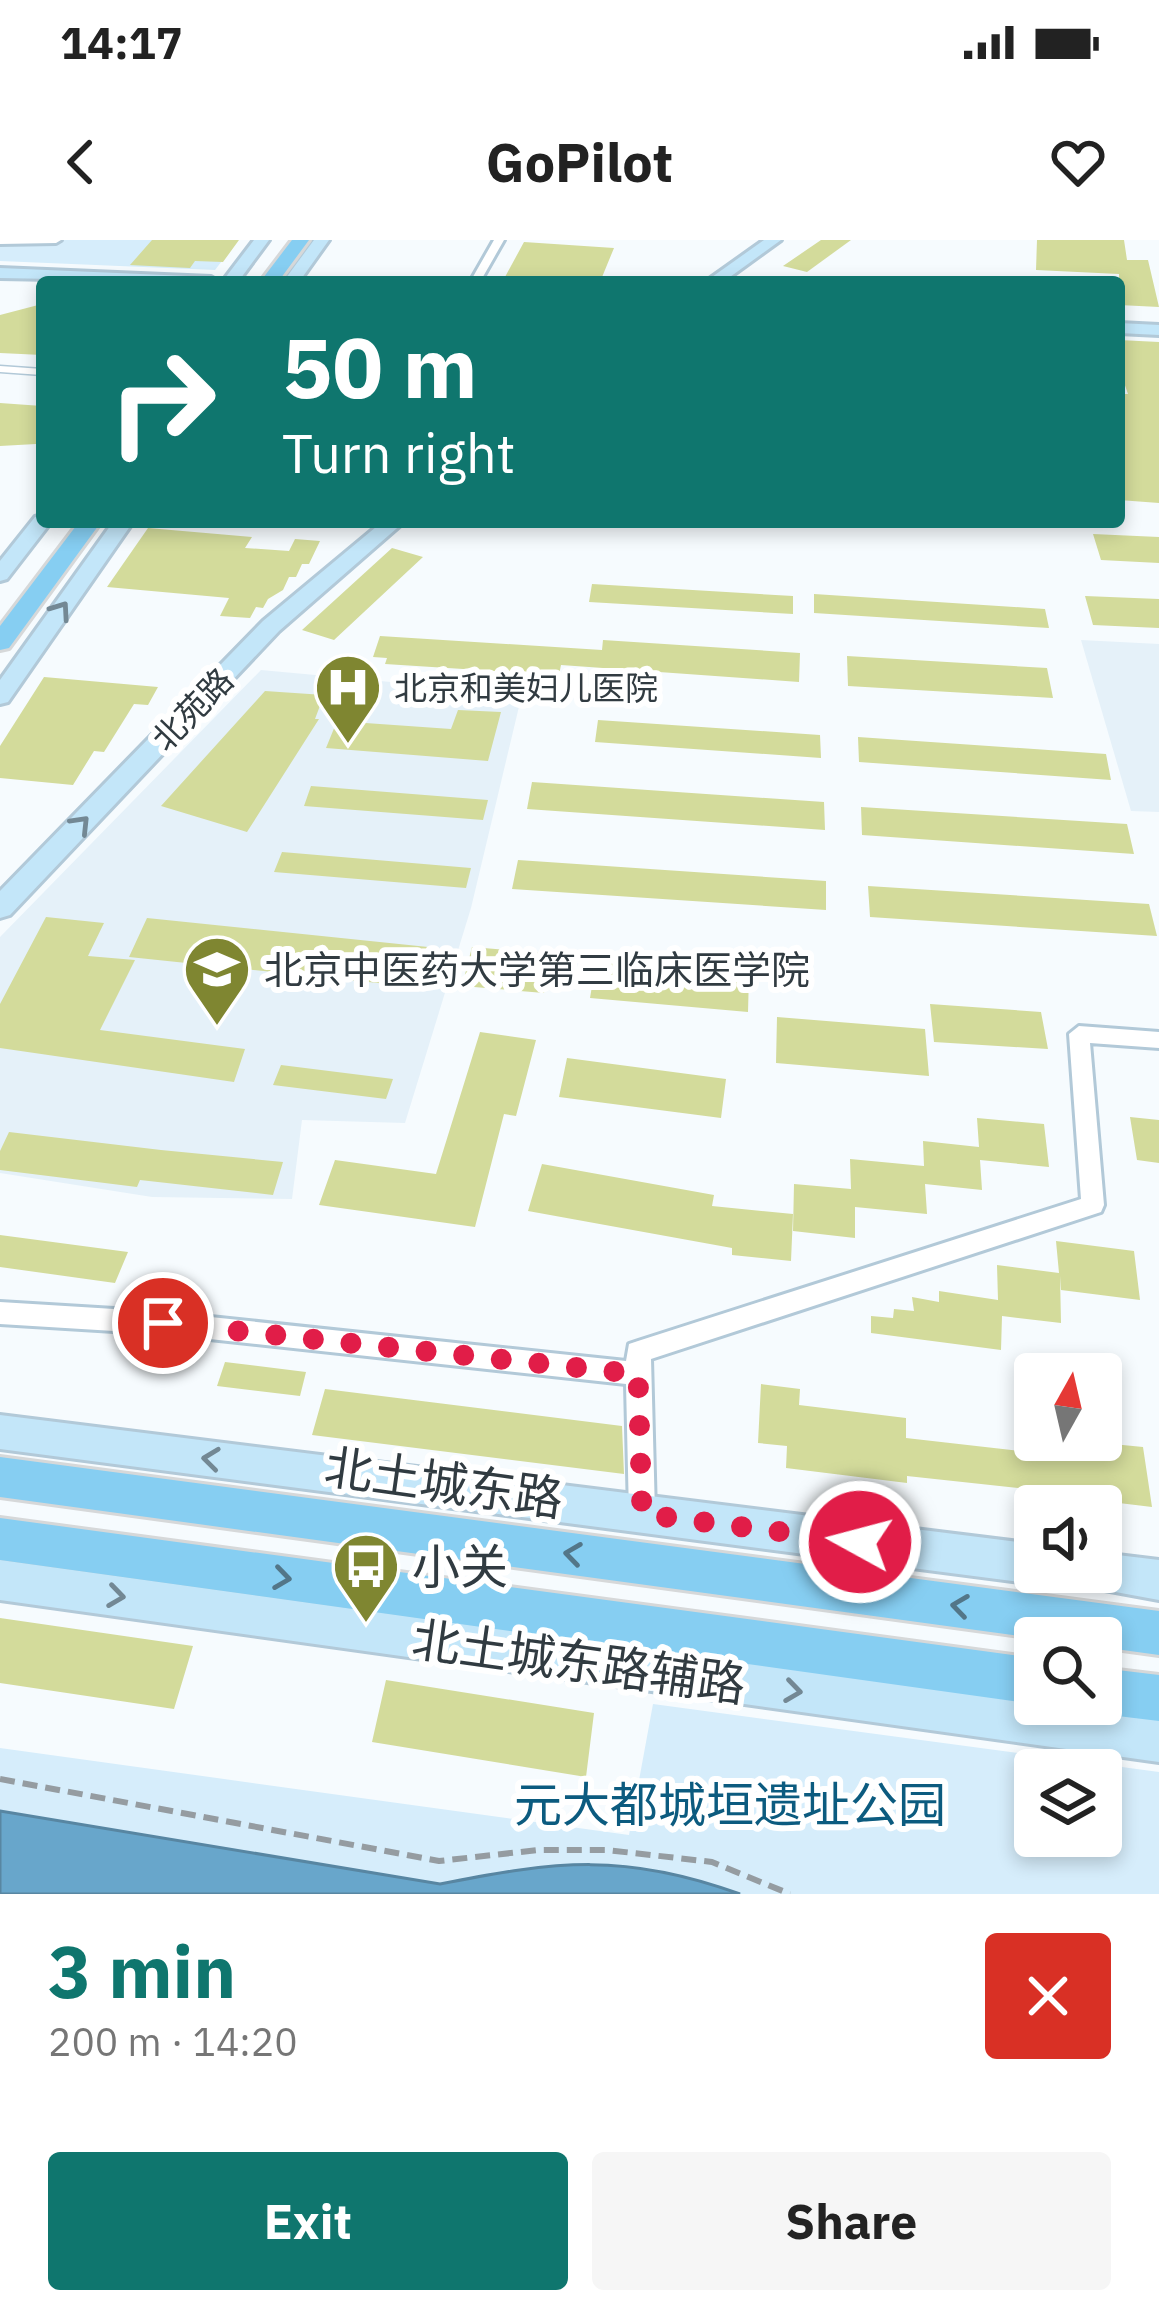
<!DOCTYPE html>
<html lang="en">
<head>
<meta charset="utf-8">
<style>
	body { margin:0; font-family:"IBM Plex Sans","Noto Sans SC",sans-serif; background:#f6f6f6; color:#222; height:100vh; display:flex; flex-direction:column; font-size:45px; white-space:nowrap }
	* { box-sizing:border-box; margin:0 }
	p { font-size:39px; color:#767676 }
	.icon { flex:none; width:66px; height:66px; fill:none; stroke:currentColor; stroke-width:2; stroke-linecap:round; stroke-linejoin:round }
	.map { position:relative; height:1654px; overflow:hidden }
	.sheet { display:flex; flex-direction:column; background:#fff; flex:1 }
	.sheet>* { flex:none }
	.banner { position:absolute; left:36px; top:36px; width:1089px; height:252px; border-radius:12px; box-shadow:0 6px 18px #0003; background:#0f766e; color:#fff; overflow:hidden }
	.needle { width:78px; rotate:8deg }
	.fabs { position:absolute; left:1014px; top:1113px; display:grid; gap:24px }
	.fabs a { display:grid; place-items:center; width:108px; height:108px; border-radius:12px; background:#fff; box-shadow:0 6px 18px #0003; font-size:60px }
	.pin { position:absolute; display:grid; place-items:center; width:102px; height:102px; color:#fff; margin:-51px; border:6px solid #fff; border-radius:50%; box-shadow:0 3px 12px #0007 }
	.me { position:absolute; width:132px; margin:-66px; rotate:277deg; stroke-linejoin:round; filter:drop-shadow(0 0 9px #0008) }
	.turn { display:flex; align-items:center; gap:42px; height:252px; padding:0 48px; font-size:54px }
	.turn .icon { width:156px; height:156px; stroke-width:2.5 }
	.turn b { display:block; font-size:84px; line-height:102px }
	.round { display:grid; place-items:center; flex:none; width:126px; height:126px; border-radius:12px; background:#f6f6f6 }
	.headline { display:flex; align-items:center; justify-content:space-between; height:204px; padding:0 48px }
	h1 { font-size:72px; font-weight:700; line-height:90px; color:#0f766e }
	.action { display:flex; gap:24px; margin-top:auto; padding:24px 48px }
	.action a { flex:1; height:138px; border-radius:12px; background:#0f766e; color:#fff; font-size:48px; font-weight:700; line-height:138px; text-align:center }
	.action a+a { background:#f6f6f6; color:#222 }
	.status { display:flex; justify-content:space-between; align-items:center; height:84px; padding:0 60px; background:#fff; direction:ltr }
	.status svg { height:33px; fill:currentColor }
	header { display:flex; justify-content:space-between; align-items:center; height:156px; padding:0 48px; background:#fff; font-size:54px; font-weight:700 }
	.map>svg:first-child { display:block }
	.built { fill:#e5f1f9 }
	.green { fill:#d6edfb; fill-rule:evenodd }
	.water { fill:#68a6cb; stroke:#5886a2; stroke-width:3 }
	.building { fill:#d3db9b }
	.lines { fill:none; stroke-linecap:round; stroke-linejoin:round }
	.lane-casing { stroke:#b2c9d8; stroke-width:9 }
	.street-casing { stroke:#b2c9d8; stroke-width:6 }
	.secondary-casing { stroke:#b2c9d8; stroke-width:6 }
	.primary-casing { stroke:#d6d8d9; stroke-width:6 }
	.path { stroke:#959ca1; stroke-width:6; stroke-dasharray:15 8; stroke-linecap:butt }
	.lane { stroke:#fff; stroke-width:6 }
	.street { fill:#fff; fill-rule:evenodd }
	.secondary { fill:#c3e6f9; fill-rule:evenodd }
	.primary { fill:#86cef2; fill-rule:evenodd }
	.oneway { stroke:#738894 }
	.oneway2 { stroke:#537688 }
	.route { stroke:#e11d48; stroke-width:21; stroke-dasharray:0 37.8 }
	.labels { text-anchor:middle; dominant-baseline:central; stroke-width:12; stroke-linejoin:round; paint-order:stroke }
	.far-poi-label { font-size:33px; fill:#313b41; stroke:#fff; text-anchor:start }
	.far-street-label { font-size:33px; fill:#313b41; stroke:#fff }
	.poi-label { font-size:39px; fill:#313b41; stroke:#fff; text-anchor:start }
	.near-street-label { font-size:48px; fill:#313b41; stroke:#fff }
	.near-poi-label { font-size:48px; fill:#313b41; stroke:#fff; text-anchor:start }
	.near-park-label { font-size:48px; fill:#0c5b7f; stroke:#fff }
</style>
</head>
<body>
<div class="status"><b>14:17</b><svg viewBox="0 0 49 12"><path d="M0 12V9h3v3zM5 12V6h3v6zM10 12V3h3v9zM15 12V0h3v12zM26 1h20v11H26zM47 4h2v5h-2z"/></svg></div>
<header><svg class="icon" aria-label="back" viewBox="0 0 24 24"><path d="M15 5l-7 7 7 7"/></svg>GoPilot<svg class="icon" aria-label="heart" viewBox="0 0 24 24"><path d="M12 20l-8-8c-3-5 5-10 8-4 3-6 11-1 8 4z"/></svg></header>
<div class="map">
<svg width="1159" height="1654" viewBox="0 0 1159 1654">
	<rect width="100%" height="100%" fill="#f6fbfe"/>
	<path class="built" d="M1081,400L1159,404V572L1131,571Z
		M261,430L522,454L471,668L405,883L302,880L292,959L152,957L0,933V697Z"/>
	<path class="green" d="M0,0H238L215,30L0,21Z
		M653,1464L1159,1532V1654H0V1508L629,1595ZM1035,1530H1101V1596H1035Z"/>
	<path class="water" d="M0,1571L440,1644C556,1621 625,1612 740,1654H0Z"/>
	<path class="building" d="M152,0H239L223,22L195,21L190,28L130,25Z
		M821,0H851L807,32L783,26Z
		M1037,0H1124L1127,20H1148L1159,67L1119,65V34L1036,30Z
		M524,2L614,8L600,42L505,37Z
		M42,64V115L0,113V75Z
		M1119,100L1159,102V263L1119,260V154H1128L1119,128Z
		M0,163L42,166V197L36,204L0,206Z
		M148,288L252,297L245,308L289,311L295,299L320,301L309,324H302L296,337H289L283,350L268,359L263,368L256,367L250,378L220,376L229,358L107,347Z
		M1093,294L1159,297V323L1101,320Z
		M392,308L423,317L334,400L302,390Z
		M592,344L793,356V374L589,362Z
		M814,354L1045,369L1049,388L814,373Z
		M1085,356L1159,359V388L1093,385Z
		M380,396L602,410L603,400L800,413L799,442L561,425L559,435L385,424L387,418L373,417Z
		M847,416L1047,428L1053,458L848,446Z
		M44,437L158,447L148,465L134,464L104,512L94,511L73,545L0,538V506Z
		M265,451L324,455L315,479H319L247,592L161,566Z
		M458,470L501,472L488,521L326,508L337,481L451,489Z
		M598,480L820,495L821,518L595,502Z
		M858,497L1106,514L1111,540L859,522Z
		M532,542L824,562L825,590L527,569Z
		M311,546L488,560L483,580L304,566Z
		M861,567L1127,584L1134,614L862,595Z
		M282,612L471,628L466,648L274,632Z
		M518,620L826,641V670L512,649Z
		M868,646L1149,664L1157,696L870,677Z
		M46,677L104,683L88,716L135,720L100,790L245,809L234,842L0,808V764Z
		M147,678L428,707L416,747L129,717Z
		M472,707L552,714L544,753L462,746Z
		M596,722L749,735L748,772L590,758Z
		M930,764L1041,772L1048,809L934,802Z
		M777,777L925,789L929,836L776,823Z
		M480,792L536,800L516,876L504,874L475,987L319,965L335,920L436,934Z
		M567,818L726,839L721,878L559,857Z
		M281,825L393,839L386,859L273,845Z
		M1130,877L1159,880V923L1137,920Z
		M977,878L1044,884L1049,927L980,920L982,950L925,944L927,974L855,967V998L793,991L794,944L851,949L850,919L924,926L923,901L979,907Z
		M9,892L161,910L283,922L273,955L140,940L137,947L0,930V911Z
		M542,924L714,955L712,966L793,974L791,1021L732,1015V1008L528,971Z
		M0,995L128,1012L115,1043L0,1027Z
		M1056,1001L1134,1011L1140,1060L1061,1050L1060,1036L1061,1083L1002,1076L1001,1110L871,1093V1076L893,1078L894,1069L914,1071L912,1057L939,1062V1051L998,1060L997,1025L1059,1033Z
		M225,1122L306,1132L300,1156L217,1146Z
		M761,1144L800,1149L799,1165L906,1178V1198L1074,1217L1072,1200L1143,1207L1152,1267L1119,1263L1122,1288L1101,1285V1266H1055L1054,1252L907,1236V1243L786,1228L787,1206L758,1203Z
		M325,1149L622,1186L624,1234L312,1195Z
		M0,1378L193,1406L174,1469L0,1443Z
		M386,1440L594,1473L586,1537L372,1502Z"/>
	<g class="lines">
		<defs>
			<path id="lane" d="M0,129L42,132"/>
			<path id="street" d="M0,0H61L56,3L0,4Z
				M494,0H504L480,42H470Z
				M1079,786L1159,792V808L1090,803L1104,965L1101,972L651,1119L655,1274L651,1283L642,1287L633,1283L629,1274L626,1144L163,1094L0,1084V1062L163,1072L626,1121L629,1104L638,1101L1081,959L1069,794Z"/>
			<path id="secondary" d="M254,0H269L238,42H222Z
				M314,0H329L299,42H283Z
				M764,0H781L723,42H705Z
				M0,28L211,37L219,42L0,38Z
				M1119,83L1159,85V95L1119,93Z
				M42,275V282H51L7,339L0,341V321L35,277Z
				M113,282H133L8,462L0,464V440Z
				M382,282H404L279,391L10,675L0,678V651L263,381Z
				M0,1175L1035,1304V1332H1051L1035,1344L0,1209Z
				M1101,1313L1159,1320V1360L1083,1346L1077,1332H1101Z
				M0,1320L1159,1480V1522L0,1360Z"/>
			<path id="primary" d="M292,0H309L278,42H260Z
				M79,282H101L9,408L0,410V386Z
				M0,1217L1159,1371V1415L1101,1407V1398H1035L0,1257Z
				M0,1278L1035,1418V1464L0,1320Z
				M1101,1428L1159,1435V1481L1101,1474L1085,1467L1101,1464Z"/>
		</defs>
		<use href="#lane" class="lane-casing"/>
		<use href="#street" class="street-casing"/>
		<use href="#secondary" class="secondary-casing"/>
		<use href="#primary" class="primary-casing"/>
		<path class="path" d="M0,1539L439,1621L538,1610H607L712,1622L790,1654"/>
		<use href="#lane" class="lane"/>
		<use href="#street" class="street"/>
		<use href="#secondary" class="secondary"/>
		<use href="#primary" class="primary"/>
	</g>
	<defs><path id="oneway-chevron" d="M-2-3.5L2.5 0L-2 3.5" fill="none" stroke-width="1.6" stroke-linecap="round" stroke-linejoin="round" transform="scale(3)"/></defs>
	<g class="oneway">
		<use href="#oneway-chevron" transform="translate(61 370) rotate(-55)"/>
		<use href="#oneway-chevron" transform="translate(81 584) rotate(-46)"/>
		<use href="#oneway-chevron" transform="translate(211 1219) rotate(-173)"/>
		<use href="#oneway-chevron" transform="translate(116 1356) rotate(8)"/>
		<use href="#oneway-chevron" transform="translate(793 1451) rotate(8)"/>
	</g>
	<g class="oneway2">
		<use href="#oneway-chevron" transform="translate(573 1314) rotate(-172)"/>
		<use href="#oneway-chevron" transform="translate(282 1338) rotate(8)"/>
		<use href="#oneway-chevron" transform="translate(960 1366) rotate(-172)"/>
	</g>
	<g class="lines">
		<path class="route" d="M163,1083L638,1134L642,1274L860,1302"/>
	</g>
	<defs>
		<symbol id="hospital-pin" viewBox="-11 -11 22 30"><path d="M0 17L-7.5 6A9.5 9.5 0 1 1 7.5 6Z" fill="#7f8631" stroke="#fff"/><path d="M-5-5h3v3.5h4V-5h3V5h-3V1.5h-4V5h-3Z" fill="#fff"/></symbol>
		<symbol id="university-pin" viewBox="-11 -11 22 30"><path d="M0 17L-7.5 6A9.5 9.5 0 1 1 7.5 6Z" fill="#7f8631" stroke="#fff"/><path d="M0-5L7-2L0 1L-7-2ZM-4 1L0 2.5L4 1V4Q0 6-4 4Z" fill="#fff"/></symbol>
		<symbol id="bus-pin" viewBox="-11 -11 22 30"><path d="M0 17L-7.5 6A9.5 9.5 0 1 1 7.5 6Z" fill="#7f8631" stroke="#fff"/><path d="M-5-6H5V4H4V6H2V4H-2V6H-4V4H-5ZM-3.5-4V0h7V-4ZM-3.5 1.2v1.5H-2V1.2ZM2 1.2v1.5H3.5V1.2Z" fill="#fff"/></symbol>
	</defs>
	<g fill-rule="evenodd">
		<use href="#hospital-pin" x="310" y="409" width="76" height="104"/>
		<use href="#university-pin" x="179" y="691" width="76" height="104"/>
		<use href="#bus-pin" x="328" y="1288" width="76" height="104"/>
	</g>
	<g class="labels">
		<g class="far-poi-label">
			<text x="394" y="447">北京和美妇儿医院</text>
		</g>
		<g class="far-street-label">
			<text transform="translate(192 469) rotate(-46)">北苑路</text>
		</g>
		<g class="poi-label">
			<text x="264" y="729">北京中医药大学第三临床医学院</text>
		</g>
		<g class="near-street-label">
			<text transform="translate(444 1242) rotate(8)">北土城东路</text>
			<text transform="translate(579 1421) rotate(8)">北土城东路辅路</text>
		</g>
		<g class="near-poi-label">
			<text x="412" y="1326">小关</text>
		</g>
		<g class="near-park-label">
			<text x="730" y="1564">元大都城垣遗址公园</text>
		</g>
	</g>
</svg>
<div class="fabs">
<a><svg class="needle" viewBox="-14 -14 28 28"><path d="M0-13l5 13h-10z" fill="#e53935"/><path d="M0 13l5-13h-10z" fill="#767676"/></svg></a>
<a><svg class="icon" aria-label="sound" viewBox="0 0 24 24"><path d="M4 9h4l5-4v14l-5-4H4zM17 9q2 3 0 6"/></svg></a>
<a><svg class="icon" aria-label="search" viewBox="0 0 24 24"><circle cx="10" cy="10" r="6"/><path d="M15 15l6 6"/></svg></a>
<a><svg class="icon" aria-label="layers" viewBox="0 0 24 24"><path d="M12 4l9 5-9 5-9-5zM3 14l9 5 9-5"/></svg></a>
</div>
<div class="pin" style="left:163px;top:1083px;background:#d93025"><svg class="icon" aria-label="arrive" viewBox="0 0 24 24"><path d="M6 21V4h12l-3 4 3 4H6"/></svg></div>
<svg class="me" style="left:860px;top:1302px" viewBox="-20 -20 40 40"><circle r="17" fill="#e11d48" stroke="#fff" stroke-width="3"/><path d="M0-11L8 9 0 5-8 9z" fill="#fff"/></svg>
<div class="banner">
<div class="turn"><svg class="icon" aria-label="right" viewBox="0 0 24 24"><path d="M7 20v-9h11M14 6l5 5-5 5"/></svg><div><b>50 m</b>Turn right</div></div>
</div>
</div>
<section class="sheet">
<div class="headline"><div><h1>3 min</h1><p>200 m · 14:20</p></div><a class="round" style="background:#d93025;color:#fff"><svg class="icon" aria-label="close" viewBox="0 0 24 24"><path d="M6 6l12 12M18 6L6 18"/></svg></a></div>
<div class="action"><a>Exit</a><a>Share</a></div>
</section>
</body>
</html>
